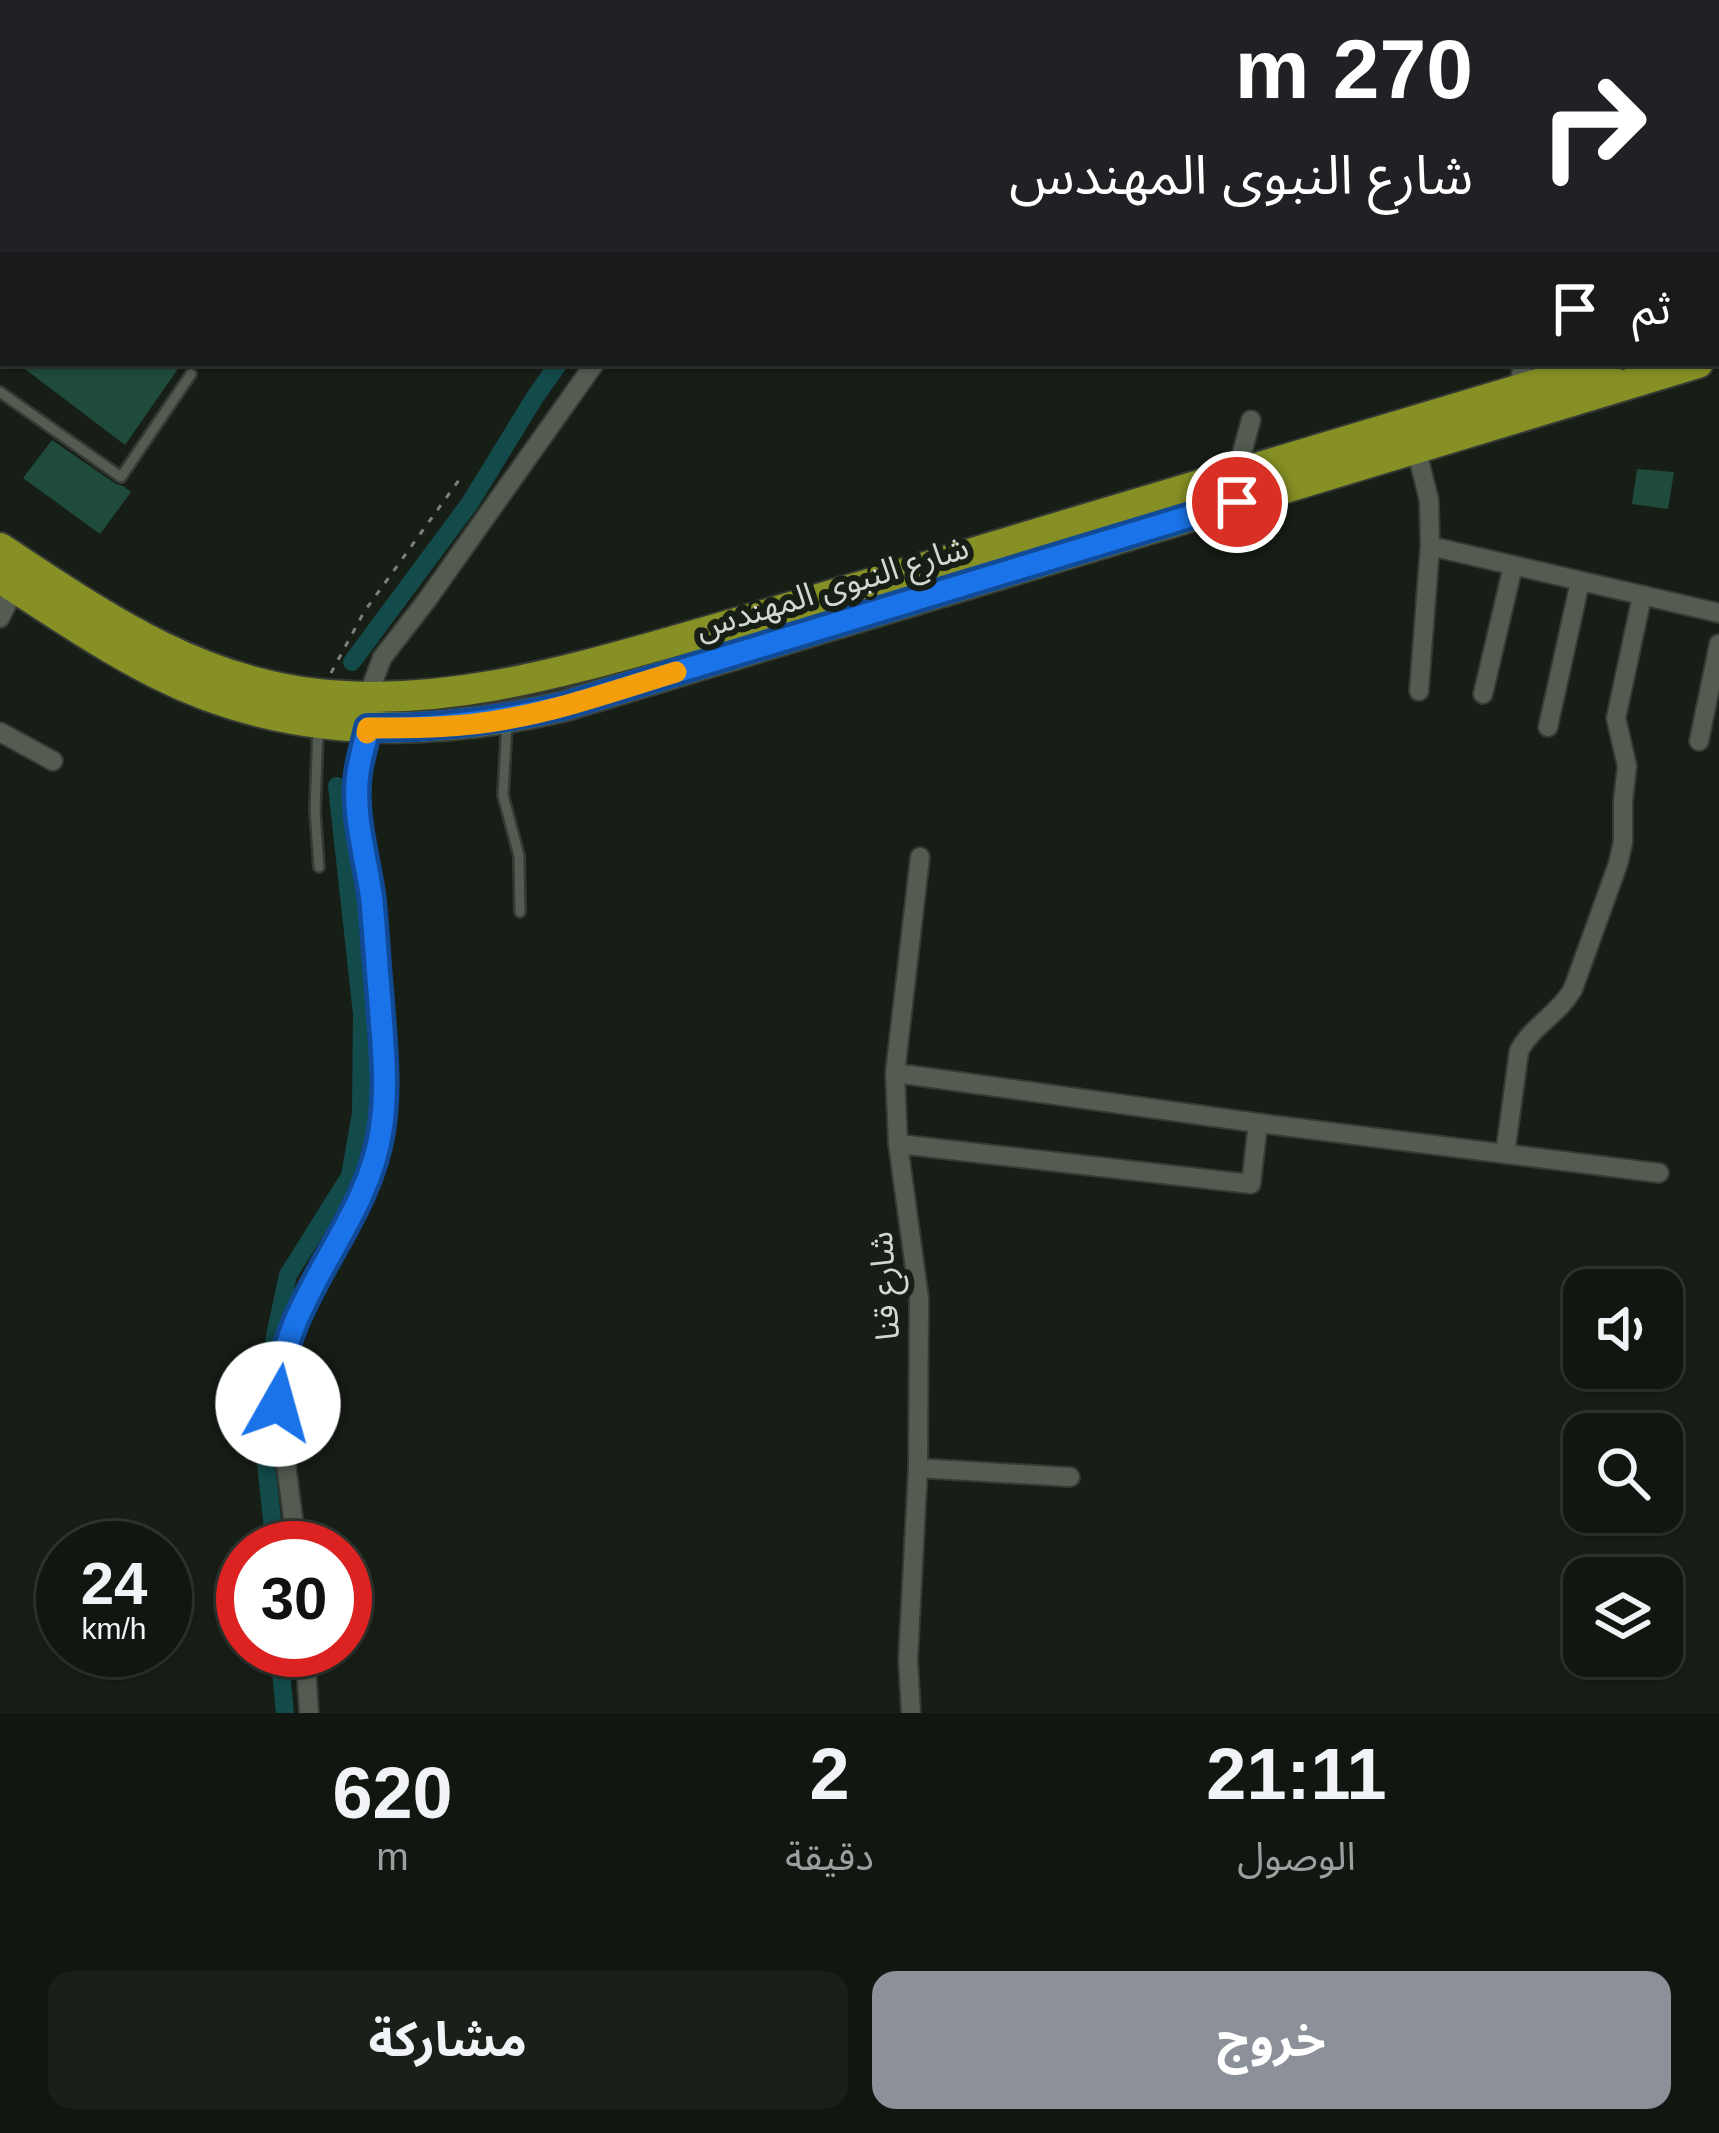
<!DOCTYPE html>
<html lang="ar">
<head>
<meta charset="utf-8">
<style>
	body { margin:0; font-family:Arial,"Noto Sans Arabic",sans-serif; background:#1a1f19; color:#f1f3f6; direction:rtl; height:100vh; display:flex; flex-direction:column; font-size:45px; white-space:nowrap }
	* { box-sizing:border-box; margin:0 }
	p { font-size:39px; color:#9c9f9f }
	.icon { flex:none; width:66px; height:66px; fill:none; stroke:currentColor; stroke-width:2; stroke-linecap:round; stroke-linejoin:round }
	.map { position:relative; height:1713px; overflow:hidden; direction:ltr }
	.sheet { display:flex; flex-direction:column; background:#111610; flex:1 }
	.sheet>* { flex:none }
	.top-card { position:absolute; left:0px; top:0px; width:1719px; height:366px; box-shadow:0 3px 9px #0004,0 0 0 3px #303530; direction:rtl; background:#202124; color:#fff; overflow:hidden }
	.fabs { position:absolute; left:1563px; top:1269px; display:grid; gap:24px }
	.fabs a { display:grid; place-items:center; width:120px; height:120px; border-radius:24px; background:#111610; box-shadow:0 3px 9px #0004,0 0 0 3px #303530; font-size:60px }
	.speed { position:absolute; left:36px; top:1521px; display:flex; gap:24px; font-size:60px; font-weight:700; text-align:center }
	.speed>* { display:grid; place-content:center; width:156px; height:156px; border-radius:50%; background:#111610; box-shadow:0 3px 9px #0004,0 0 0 3px #303530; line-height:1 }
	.speed small { font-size:30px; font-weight:400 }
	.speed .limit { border:18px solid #d22; background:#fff; color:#111 }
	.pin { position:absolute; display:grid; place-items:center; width:102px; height:102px; color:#fff; margin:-51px; border:6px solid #fff; border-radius:50%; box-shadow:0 3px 12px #0007 }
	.me { position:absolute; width:132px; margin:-66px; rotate:7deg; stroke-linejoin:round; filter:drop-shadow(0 0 9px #0008) }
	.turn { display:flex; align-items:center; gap:42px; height:252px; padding:0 48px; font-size:54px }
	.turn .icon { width:156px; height:156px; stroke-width:2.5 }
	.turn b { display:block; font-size:84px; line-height:102px }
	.then { display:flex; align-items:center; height:114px; padding:0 48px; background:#0003; gap:24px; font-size:45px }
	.eta { display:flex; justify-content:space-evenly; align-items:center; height:204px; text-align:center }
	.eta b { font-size:72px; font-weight:700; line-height:84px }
	.button { display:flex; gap:24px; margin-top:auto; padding:24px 48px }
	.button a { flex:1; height:138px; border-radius:24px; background:#8c9099; color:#fff; font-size:48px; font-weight:700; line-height:138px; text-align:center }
	.button a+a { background:#1a1f19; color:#f1f3f6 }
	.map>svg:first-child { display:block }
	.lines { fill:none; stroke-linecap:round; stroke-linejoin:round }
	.canal { stroke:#134b4b; stroke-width:18 }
	.building { fill:#1f4b3c }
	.service-casing { stroke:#353a34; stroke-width:14 }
	.minor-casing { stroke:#353a34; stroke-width:22 }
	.secondary-casing { stroke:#353a34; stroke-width:32 }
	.primary-casing { stroke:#353a34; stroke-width:34 }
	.path { stroke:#7b817a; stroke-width:3; stroke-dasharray:6 9; stroke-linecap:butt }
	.service { stroke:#545c52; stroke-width:9 }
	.minor { stroke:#545c52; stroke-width:18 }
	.secondary { stroke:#545c52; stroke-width:27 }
	.primary { stroke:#869024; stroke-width:30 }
	.route-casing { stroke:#114b97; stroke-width:30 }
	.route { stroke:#1a73e8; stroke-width:21 }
	.slow { stroke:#f59e0b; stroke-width:21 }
	.labels { text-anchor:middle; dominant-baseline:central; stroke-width:12; stroke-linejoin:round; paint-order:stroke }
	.street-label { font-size:33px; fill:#d2d7d1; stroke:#171e16 }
</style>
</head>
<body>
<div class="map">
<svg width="1719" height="1713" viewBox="0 0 1719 1713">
	<rect width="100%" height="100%" fill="#171e16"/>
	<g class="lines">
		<path class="canal" d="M813,3L814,0
			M352,662L470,503L535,397L559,363
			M275,1548L262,1425L275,1336L288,1275L350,1176L361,1113L362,1014L337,786
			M279,1650L285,1713"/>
	</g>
	<path class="building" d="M17,363H182L125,445Z
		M52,440L116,484L123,486L131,492L100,534L23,478Z
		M1637,469L1674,472L1668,509L1632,504Z"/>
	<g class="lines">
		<defs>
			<path id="service" d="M0,154L3,156
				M0,392L121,477L191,374
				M507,722L503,795L519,856L520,912
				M318,729L315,810L319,867"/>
			<path id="minor" d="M75,0L79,3
				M684,0L692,3
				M781,3L782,0
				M838,3L839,0
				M0,25L3,27
				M1517,390L1524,363
				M1416,448L1429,500L1430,546L1719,613
				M1236,475L1251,420
				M0,618L15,587
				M1419,691L1430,546
				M1483,694L1513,566
				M368,696L382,658L427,600L595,363
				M1548,727L1580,582
				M0,732L53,761
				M1699,741L1719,644
				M895,1073L1258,1123L1659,1173
				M898,1144L1251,1184L1258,1123
				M1505,1154L1519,1051C1531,1027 1559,1014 1573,989L1618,864L1623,842V801L1627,766L1616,718L1642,596
				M918,1468L1070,1477
				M297,1548L278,1404L280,1368L296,1317L349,1222L368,1180L384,1114L385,1069L372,902L358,797V774L368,728
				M305,1650L309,1713
				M911,1713L908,1659L918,1468L919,1298L898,1144L895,1073L920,857"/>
			<path id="secondary" d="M49,3L51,0
				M0,71L3,67"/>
			<path id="primary" d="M1716,331L1719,330
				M0,548C102,615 193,680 318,694C437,707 554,675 667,643C737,623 806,603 876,582C1120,509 1363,435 1608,363
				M0,578C52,611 102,646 158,674C286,739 428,738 564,706L1698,363"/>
		</defs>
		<use href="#service" class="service-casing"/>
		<use href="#minor" class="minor-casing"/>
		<use href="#secondary" class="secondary-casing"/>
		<use href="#primary" class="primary-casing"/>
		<path class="path" d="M331,673L364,612L459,480"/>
		<use href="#service" class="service"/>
		<use href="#minor" class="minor"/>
		<use href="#secondary" class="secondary"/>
		<use href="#primary" class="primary"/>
	</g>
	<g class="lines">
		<defs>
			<path id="route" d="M278,1404C277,1301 366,1230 381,1131C388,1088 383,1046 380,1002C377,969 375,935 372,901C367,860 352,815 358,773C360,758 365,743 368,728C436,729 499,721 564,706L1237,502"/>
		</defs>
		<use href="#route" class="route-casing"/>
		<use href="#route" class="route"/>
		<path class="slow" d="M367,733L368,728C414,728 461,728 507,719C564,709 620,689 676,672"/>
	</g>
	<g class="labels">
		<g class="street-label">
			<text transform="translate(832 587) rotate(-17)">شارع النبوى المهندس</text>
			<text transform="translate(884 1286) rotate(-94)">شارع قنا</text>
		</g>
	</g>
</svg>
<div class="fabs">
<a><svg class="icon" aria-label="sound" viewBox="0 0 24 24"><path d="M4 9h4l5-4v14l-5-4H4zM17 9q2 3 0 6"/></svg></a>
<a><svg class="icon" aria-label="search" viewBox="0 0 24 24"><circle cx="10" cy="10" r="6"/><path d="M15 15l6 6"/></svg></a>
<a><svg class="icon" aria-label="layers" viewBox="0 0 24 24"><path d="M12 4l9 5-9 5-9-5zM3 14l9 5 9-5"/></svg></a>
</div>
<div class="speed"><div>24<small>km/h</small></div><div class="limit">30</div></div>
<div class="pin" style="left:1237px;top:502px;background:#d93025"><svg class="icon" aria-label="arrive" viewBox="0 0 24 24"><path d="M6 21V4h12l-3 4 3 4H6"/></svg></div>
<svg class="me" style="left:278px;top:1404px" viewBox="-20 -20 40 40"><circle r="19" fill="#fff"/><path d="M0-13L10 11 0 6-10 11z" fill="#1a73e8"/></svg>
<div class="top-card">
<div class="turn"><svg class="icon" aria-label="right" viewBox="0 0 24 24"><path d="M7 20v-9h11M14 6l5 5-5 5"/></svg><div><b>270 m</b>شارع النبوى المهندس</div></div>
<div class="then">ثم<svg class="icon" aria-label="arrive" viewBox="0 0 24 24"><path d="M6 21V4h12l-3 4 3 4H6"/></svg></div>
</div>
</div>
<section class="sheet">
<div class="eta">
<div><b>21:11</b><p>الوصول</p></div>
<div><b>2</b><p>دقيقة</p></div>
<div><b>620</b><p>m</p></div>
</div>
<div class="button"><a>خروج</a><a>مشاركة</a></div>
</section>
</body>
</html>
